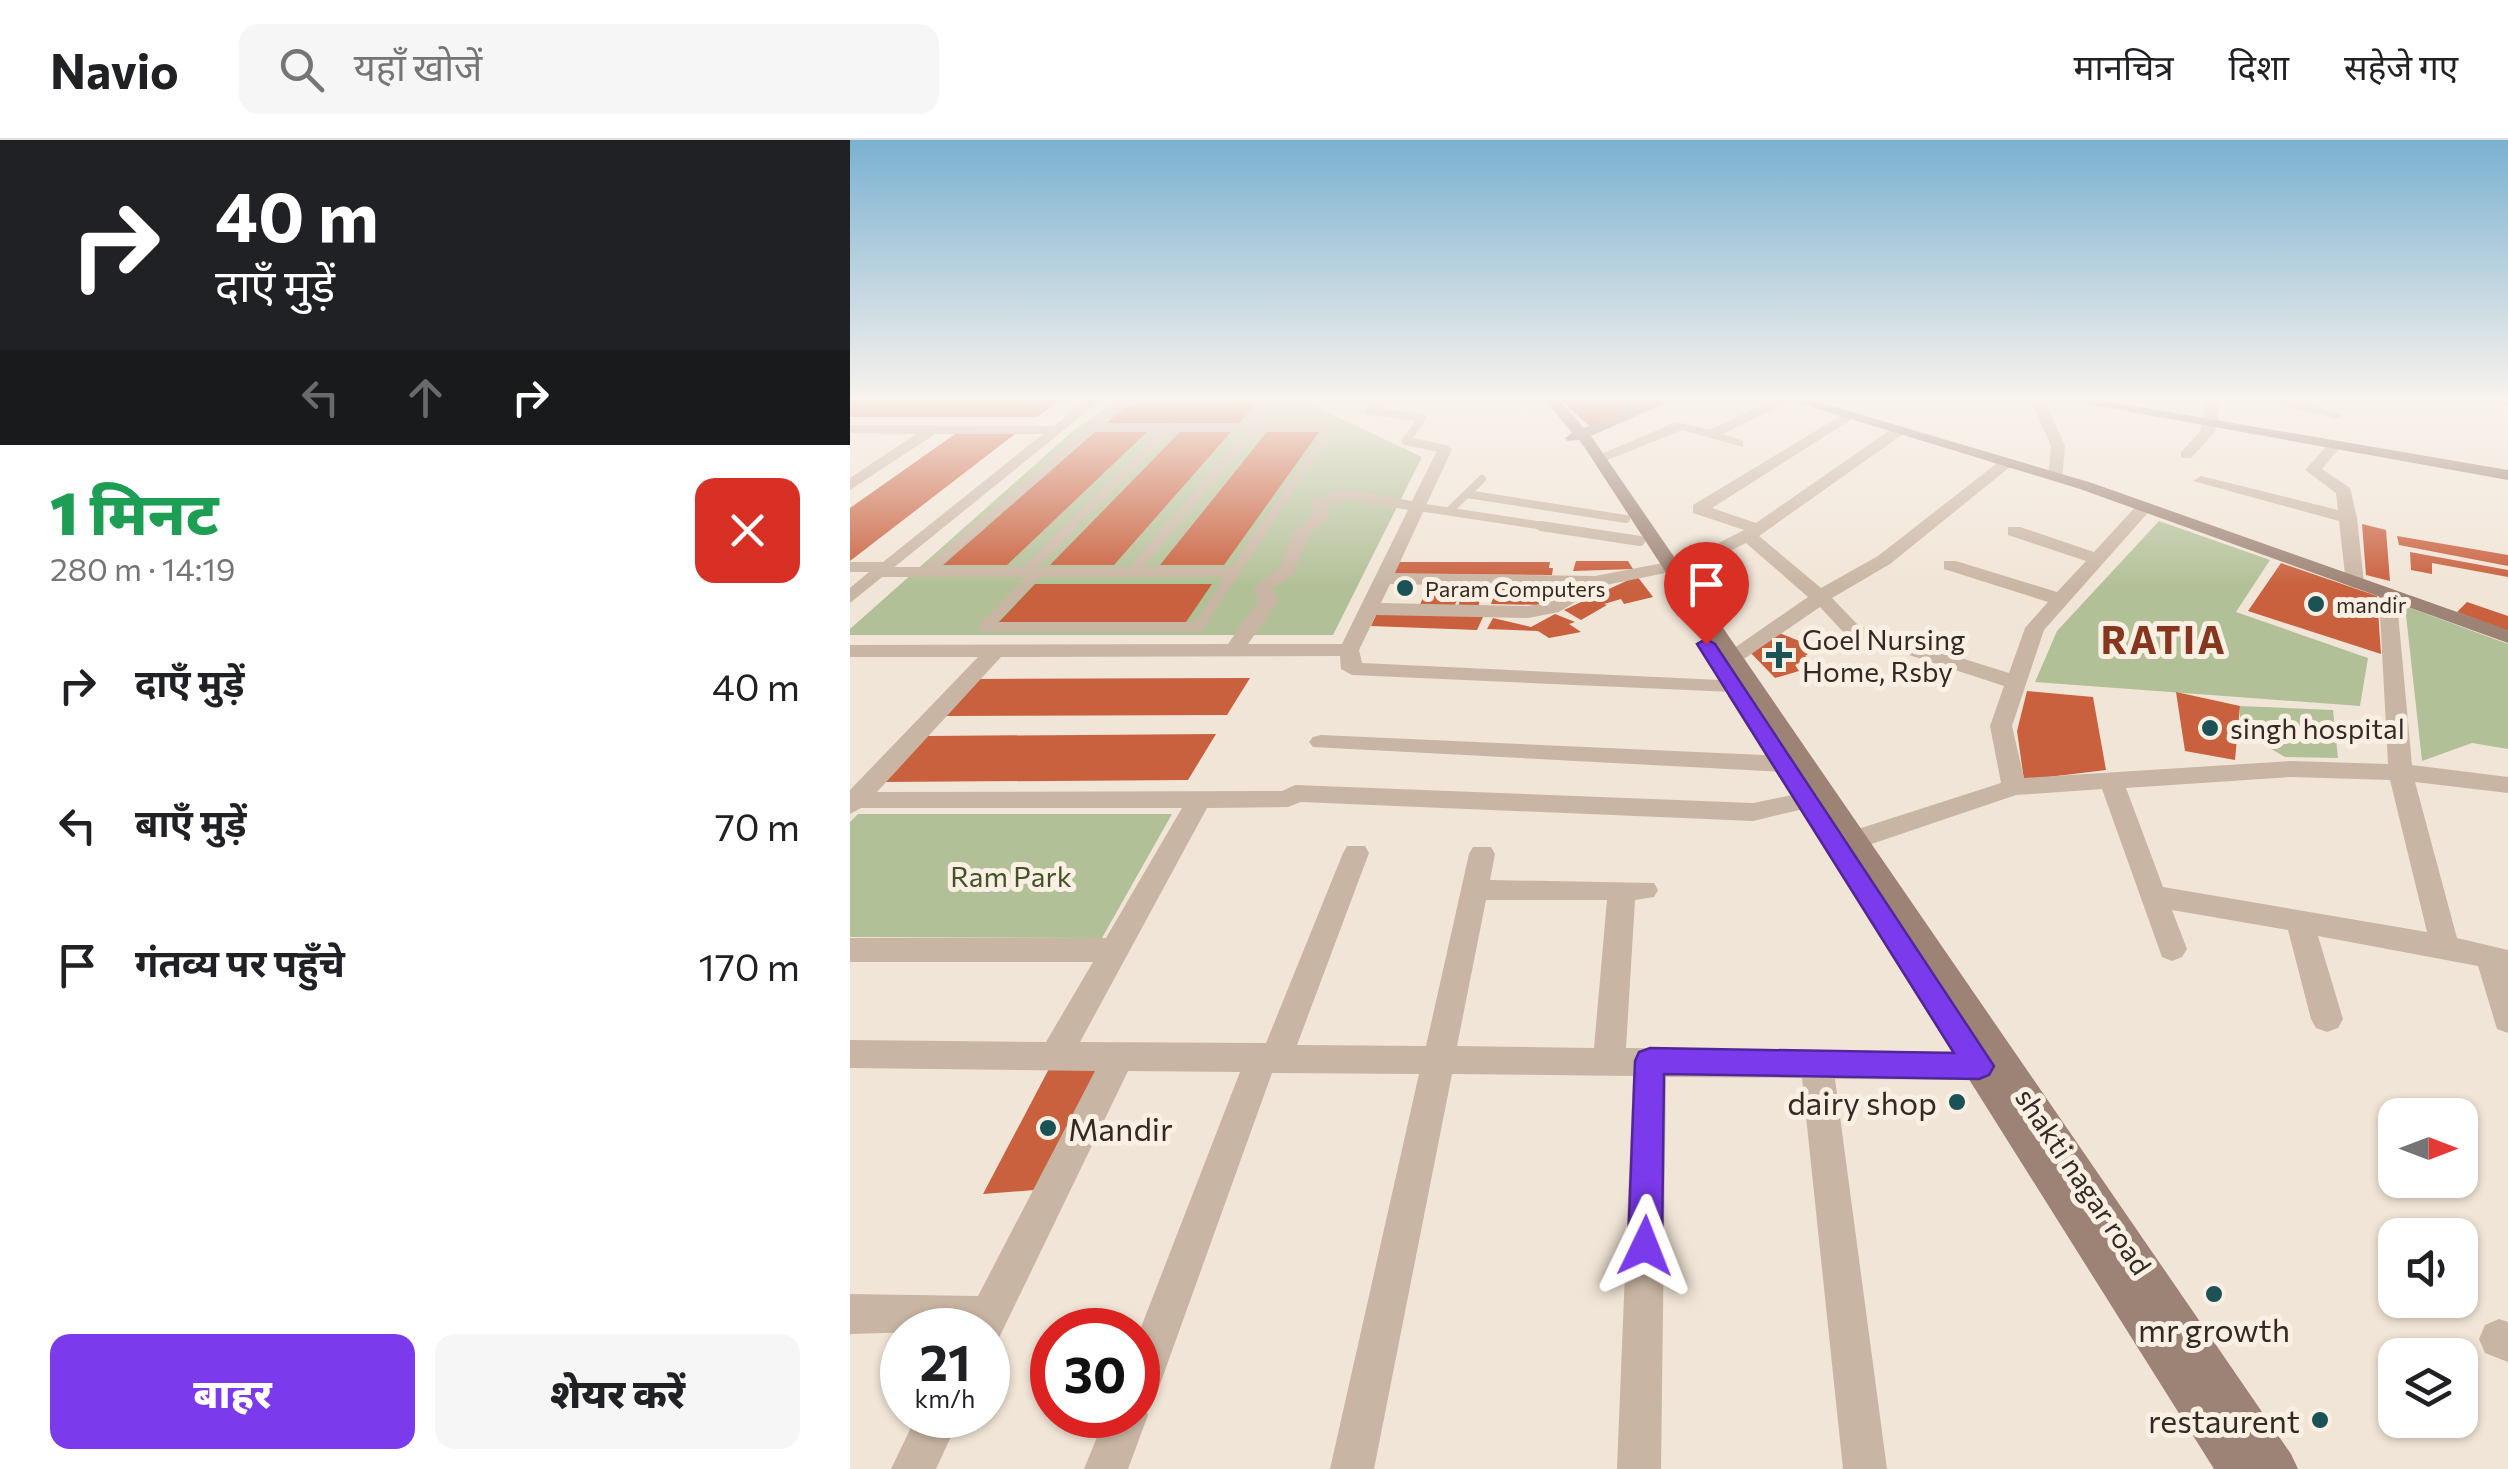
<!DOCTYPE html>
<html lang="hi">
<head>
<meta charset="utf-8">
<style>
	body { margin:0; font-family:Commissioner,"Noto Sans Devanagari",sans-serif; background:#f6f6f6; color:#202124; height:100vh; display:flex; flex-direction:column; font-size:38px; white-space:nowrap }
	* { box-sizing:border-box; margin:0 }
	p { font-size:32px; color:#757577 }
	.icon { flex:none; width:55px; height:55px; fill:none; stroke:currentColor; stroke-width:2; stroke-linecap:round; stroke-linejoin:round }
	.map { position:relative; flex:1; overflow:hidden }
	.details { display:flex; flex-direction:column; background:#fff; width:850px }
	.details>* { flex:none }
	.guide { background:#202124; color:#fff; overflow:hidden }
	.needle { width:65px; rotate:90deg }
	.fabs { position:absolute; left:1528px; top:958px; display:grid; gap:20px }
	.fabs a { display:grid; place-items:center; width:100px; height:100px; border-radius:20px; background:#fff; box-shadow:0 2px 8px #0004; font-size:50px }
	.speed { position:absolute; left:30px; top:1168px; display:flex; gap:20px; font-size:50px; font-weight:700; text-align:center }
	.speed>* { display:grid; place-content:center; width:130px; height:130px; border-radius:50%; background:#fff; box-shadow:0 2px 8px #0004; line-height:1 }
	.speed small { font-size:25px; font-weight:400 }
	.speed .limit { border:15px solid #d22; background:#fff; color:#111 }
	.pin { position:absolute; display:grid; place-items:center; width:85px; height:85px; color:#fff; margin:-102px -42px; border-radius:50% 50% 50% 0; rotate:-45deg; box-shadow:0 0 10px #0007 }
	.pin .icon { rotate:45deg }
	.me { position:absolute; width:110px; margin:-55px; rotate:2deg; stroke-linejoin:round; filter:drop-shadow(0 0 8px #0008) }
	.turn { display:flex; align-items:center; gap:35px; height:210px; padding:0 50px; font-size:45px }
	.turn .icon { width:130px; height:130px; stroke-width:2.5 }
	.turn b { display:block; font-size:70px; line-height:85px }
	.lanes { display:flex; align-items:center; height:95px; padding:0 50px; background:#0003; justify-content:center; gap:50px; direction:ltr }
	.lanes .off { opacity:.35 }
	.round { display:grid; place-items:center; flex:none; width:105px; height:105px; border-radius:20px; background:#f6f6f6 }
	.head { display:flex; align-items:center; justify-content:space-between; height:170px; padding:0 50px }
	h1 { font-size:60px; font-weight:800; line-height:75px; color:#1e9e55 }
	.cta { display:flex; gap:20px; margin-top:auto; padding:20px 50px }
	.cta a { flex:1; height:115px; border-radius:20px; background:#7c3aed; color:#fff; font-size:40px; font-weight:800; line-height:115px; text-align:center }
	.cta a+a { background:#f6f6f6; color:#202124 }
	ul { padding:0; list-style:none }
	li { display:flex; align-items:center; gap:30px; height:140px; padding:0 50px }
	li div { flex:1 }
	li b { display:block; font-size:38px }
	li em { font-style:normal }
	header { display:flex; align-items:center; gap:60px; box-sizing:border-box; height:140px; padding:0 50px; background:#fff; border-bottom:2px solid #e0e0e0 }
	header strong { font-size:48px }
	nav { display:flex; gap:55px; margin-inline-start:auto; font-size:35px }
	.search { width:700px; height:90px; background:#f6f6f6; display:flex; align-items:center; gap:25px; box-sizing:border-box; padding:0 35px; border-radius:20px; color:#757577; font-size:38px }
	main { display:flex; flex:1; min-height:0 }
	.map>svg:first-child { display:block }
	.green { fill:#b2c097 }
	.building { fill:#c9603e }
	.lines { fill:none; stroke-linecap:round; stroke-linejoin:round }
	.lane-far1 { stroke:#c9b5a3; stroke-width:8 }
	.lane { stroke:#c9b5a3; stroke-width:10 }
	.street { fill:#c9b5a3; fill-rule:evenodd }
	.secondary { fill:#9d8375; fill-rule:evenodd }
	.route { fill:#7c3aed; stroke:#51269a; stroke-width:2.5 }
	.poi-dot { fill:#1a5256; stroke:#f9efe3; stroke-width:4 }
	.labels { text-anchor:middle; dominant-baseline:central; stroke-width:10; stroke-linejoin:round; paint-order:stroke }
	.far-poi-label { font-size:22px; fill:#342a25; stroke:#f9efe3; text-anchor:start }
	.poi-label { font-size:28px; fill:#342a25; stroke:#f9efe3; text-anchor:start }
	.park-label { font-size:28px; fill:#435329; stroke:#f9efe3 }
	.street-label { font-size:28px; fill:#342a25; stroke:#f9efe3 }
	.near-poi-label { font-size:32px; fill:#342a25; stroke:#f9efe3; text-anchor:end }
	.district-label { font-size:38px; font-weight:bold; letter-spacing:2.5px; fill:#85361d; stroke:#f9efe3 }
</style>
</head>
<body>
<header>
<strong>Navio</strong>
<div class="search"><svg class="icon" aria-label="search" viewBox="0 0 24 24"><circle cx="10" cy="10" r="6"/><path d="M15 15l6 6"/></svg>यहाँ खोजें</div>
<nav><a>मानचित्र</a><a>दिशा</a><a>सहेजे गए</a></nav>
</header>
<main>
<section class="details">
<div class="guide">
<div class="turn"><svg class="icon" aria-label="right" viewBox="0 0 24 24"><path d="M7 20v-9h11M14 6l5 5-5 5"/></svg><div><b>40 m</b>दाएँ मुड़ें</div></div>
<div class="lanes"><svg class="icon off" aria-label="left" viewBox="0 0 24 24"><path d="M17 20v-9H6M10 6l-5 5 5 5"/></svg><svg class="icon off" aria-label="ahead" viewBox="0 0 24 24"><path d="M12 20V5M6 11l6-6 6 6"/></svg><svg class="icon" aria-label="right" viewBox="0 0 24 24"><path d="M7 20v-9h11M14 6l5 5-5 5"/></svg></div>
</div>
<div class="head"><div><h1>1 मिनट</h1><p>280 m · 14:19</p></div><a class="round" style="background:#d93025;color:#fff"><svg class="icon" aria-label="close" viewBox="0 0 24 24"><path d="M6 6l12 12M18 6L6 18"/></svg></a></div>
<ul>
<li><svg class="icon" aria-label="right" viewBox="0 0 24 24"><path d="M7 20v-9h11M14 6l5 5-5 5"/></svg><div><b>दाएँ मुड़ें</b></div><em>40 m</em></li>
<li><svg class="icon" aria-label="left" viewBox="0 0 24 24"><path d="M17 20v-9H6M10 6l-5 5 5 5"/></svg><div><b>बाएँ मुड़ें</b></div><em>70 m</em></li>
<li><svg class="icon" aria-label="arrive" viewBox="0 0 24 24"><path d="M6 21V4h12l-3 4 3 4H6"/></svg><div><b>गंतव्य पर पहुँचे</b></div><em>170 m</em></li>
</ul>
<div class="cta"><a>बाहर</a><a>शेयर करें</a></div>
</section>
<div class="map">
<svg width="1658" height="1329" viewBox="0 0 1658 1329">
	<rect width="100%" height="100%" fill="#f1e5d7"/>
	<path class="green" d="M269,260H451L572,317L483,495H0V489L224,290Z
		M1309,381L1420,420L1386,472L1518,518L1510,566L1185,542L1207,491Z
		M1555,466L1658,504V609L1622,603L1572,621Z
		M1390,566L1483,570L1488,618L1435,617L1390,591Z
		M8,674H322L252,798L0,797V682Z"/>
	<path class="building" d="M0,260H209L187,277H0Z
		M710,260H805L741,287Z
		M278,264H406L389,283H257Z
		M245,292H297L157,425H93Z
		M330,292H381L264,425H200Z
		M417,292H469L374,425H310Z
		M105,294H165L0,421V368Z
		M1512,384L1536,390L1540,441L1516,435Z
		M1547,396L1658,415V426L1549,405Z
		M1560,412L1658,430V437L1582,423V434L1561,430Z
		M726,421H778L783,429L723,431Z
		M543,422H700L699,428H703L702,435L538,434Z
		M1431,423L1527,456L1531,514L1398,471Z
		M787,436L803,457L774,464L771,459L754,464L757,465L731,480L714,470Z
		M613,443L605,465L569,467L579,444Z
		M615,443H635L628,467H608Z
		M185,444H362L336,482L148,483Z
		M648,444H699L694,465L641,464Z
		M1617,462L1658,476V491L1607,472Z
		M527,473L596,474L633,477L627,490L521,486Z
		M705,474L725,482L719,484L731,492L699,498L688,491L637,489L643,478L681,487Z
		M927,492L967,508L955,516L959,518L945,525L949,531L925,538L898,510Z
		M400,538L377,575L96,576L130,539Z
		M1177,551L1243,557L1256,630L1174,640L1167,591Z
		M1326,552L1390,566L1385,620L1335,611Z
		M366,594L338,640L33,642L77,596Z
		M201,925L259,927L197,1049L133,1054Z"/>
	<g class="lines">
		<path class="lane-far1" d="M392,260L422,261L401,287
			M533,260L519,271L572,278L556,301L595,309
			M244,287H481L414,388
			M617,354L776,379
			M569,367L707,388
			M599,371L632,339
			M127,388L271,264L286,260
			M219,388L321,287
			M319,388L405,287"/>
		<path class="lane" d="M691,386L790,401
			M30,432H384
			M76,432L130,386
			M175,432L222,386
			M188,432L134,487H348L415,386
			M282,432L321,386"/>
		<path class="street" d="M236,260H251L0,463V448L19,432H0V422H33L193,294H85L0,350V338L66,294L0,293V285L204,286Z
			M923,260H941L873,294L893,301V307L832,290L755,321L742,318L826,282L860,290Z
			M1181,260H1195L1215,306L1212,341L1198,338L1201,306Z
			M1356,260H1370L1365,292L1341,318H1331V312L1350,292Z
			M1415,260H1441L1493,275L1486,279Z
			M1638,260H1658V266L1639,263Z
			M997,272L1004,276L1002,279L862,368L906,383L1043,288H1053V294L909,396L971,448L1028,416L1151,320H1161V326L1040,424L982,458L1009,486L1159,533L1175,488L1198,462L1094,429V421H1106L1207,452L1236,421L1158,395V387H1170L1244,412L1289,363L1303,367L1194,490L1162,586L1174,638L1441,621L1538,624L1529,455L1539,449L1546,451L1562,625L1658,637V653L1565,642L1607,798L1658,810V893L1647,889L1628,826L1468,796L1493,879L1488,888L1477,892L1466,888L1461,879L1438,790L1322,770L1337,809L1332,817L1322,821L1312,817L1252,649L1166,655L995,713H977L973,706L977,699L1151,643L1140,586L1154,546L995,494L970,467L891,521H877L874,517L877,513L958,457L896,403L850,426L751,446L709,472L678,478L526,475L509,510L512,523L891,541L894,546L883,552L502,535L491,529L490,516L151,517L27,652L432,651L445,645L903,663L957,652L969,660L966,666L903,681L451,662L438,667L357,668L230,902L416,903L493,713L497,706H515L519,713L447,905L576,906L619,714L623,707H641L645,714L640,740L804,743L808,750L804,757L785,760L776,908L1145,912L1156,916L1161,926L1156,936L1145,940L985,939L1037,1329H993L952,938L816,937L811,1329H767L783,936L602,934L524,1329H480L569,934L422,933L309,1247L303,1262L294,1265L298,1275L278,1329H234L256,1275H288V1195L390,932L278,931L146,1204L138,1208V1190L0,1194V1154L128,1156L245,931L0,928V900L196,902L243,822H0V798H256L332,668H11L0,674V650L128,517H0V505L378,504L409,460L403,448L430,427L442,393L462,376V360L495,349L562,361L588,309L595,305L602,309L545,433L745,436L839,418L894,390L843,373V365ZM496,359L558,370L492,504H398L429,460L422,449L444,434L459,395L479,378L477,366ZM540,444L723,447L696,463L678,466L531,463ZM1441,637L1540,640L1577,792L1313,747L1276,648ZM636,760H757L744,908L607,906Z
			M1481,301L1493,304L1472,329L1500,348L1507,378L1514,443L1505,449L1496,443L1489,381L1343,341L1351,336L1488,370L1486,353L1455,330Z
			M471,595L933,616L945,624L933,632L463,607L459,602L463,597Z
			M1649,1179L1658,1182V1222L1635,1213L1629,1199L1635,1185Z
			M67,1275H111L86,1329H41Z"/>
		<path class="secondary" d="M695,260H709L734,288L803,260H822L741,296L1441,1314L1448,1329H1364L878,556L881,551H893L735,308L729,300L717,301L715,298L722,293Z
			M939,260H961L1242,343L1658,490V503L1230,349Z
			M1215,260H1248L1658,330V340Z"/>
	</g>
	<linearGradient id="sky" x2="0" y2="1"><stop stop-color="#7ab1d1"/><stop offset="0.58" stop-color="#f9f3ed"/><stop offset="1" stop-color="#f9f3ed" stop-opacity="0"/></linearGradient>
	<rect width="1658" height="447" fill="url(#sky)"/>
	<path class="route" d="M856,499L865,504L1144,926L1139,935L1129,939L814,934L812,1106L807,1119L795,1124L783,1119L778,1106L785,921L789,912L800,908L1104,913L847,504Z"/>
	<g class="poi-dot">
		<circle cx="555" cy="448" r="10"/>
		<circle cx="1466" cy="464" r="10"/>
		<path d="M924 500h10v10h10v10h-10v10h-10v-10h-10v-10h10z"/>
		<circle cx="1360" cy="588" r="10"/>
		<circle cx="1107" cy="962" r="10"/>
		<circle cx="198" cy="988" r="10"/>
		<circle cx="1364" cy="1154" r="10"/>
		<circle cx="1470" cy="1280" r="10"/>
	</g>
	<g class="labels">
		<g class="far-poi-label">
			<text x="575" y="448">Param Computers</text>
			<text x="1486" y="464">mandir</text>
		</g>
		<g class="poi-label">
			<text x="952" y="499">Goel Nursing<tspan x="952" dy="32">Home, Rsby</tspan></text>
			<text x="1380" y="588">singh hospital</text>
		</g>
		<g class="park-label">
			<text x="161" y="736">Ram Park</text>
		</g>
		<g class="street-label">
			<text transform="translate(1234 1041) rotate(56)">shakti nagar road</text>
		</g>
		<g class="near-poi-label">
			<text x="1087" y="962">dairy shop</text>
			<text x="218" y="988" text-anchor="start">Mandir</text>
			<text x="1364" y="1189" text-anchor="middle">mr growth</text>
			<text x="1450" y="1280">restaurent</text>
		</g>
		<g class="district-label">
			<text x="1314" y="498">RATIA</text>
		</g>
	</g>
</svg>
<div class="fabs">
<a><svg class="needle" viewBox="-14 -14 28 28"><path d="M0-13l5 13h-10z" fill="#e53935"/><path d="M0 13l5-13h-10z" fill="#757577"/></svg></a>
<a><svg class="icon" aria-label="sound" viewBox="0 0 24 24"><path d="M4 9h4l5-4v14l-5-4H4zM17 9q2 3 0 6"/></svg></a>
<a><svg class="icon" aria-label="layers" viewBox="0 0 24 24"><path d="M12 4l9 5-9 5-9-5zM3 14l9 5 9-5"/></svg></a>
</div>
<div class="speed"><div>21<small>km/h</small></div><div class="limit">30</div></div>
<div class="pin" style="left:856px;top:504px;background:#d93025"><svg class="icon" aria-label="arrive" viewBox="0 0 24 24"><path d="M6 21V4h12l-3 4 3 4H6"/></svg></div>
<svg class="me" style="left:795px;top:1106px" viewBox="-20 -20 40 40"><path d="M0-17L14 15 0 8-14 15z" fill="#7c3aed" stroke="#fff" stroke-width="4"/></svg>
</div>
</main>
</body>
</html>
